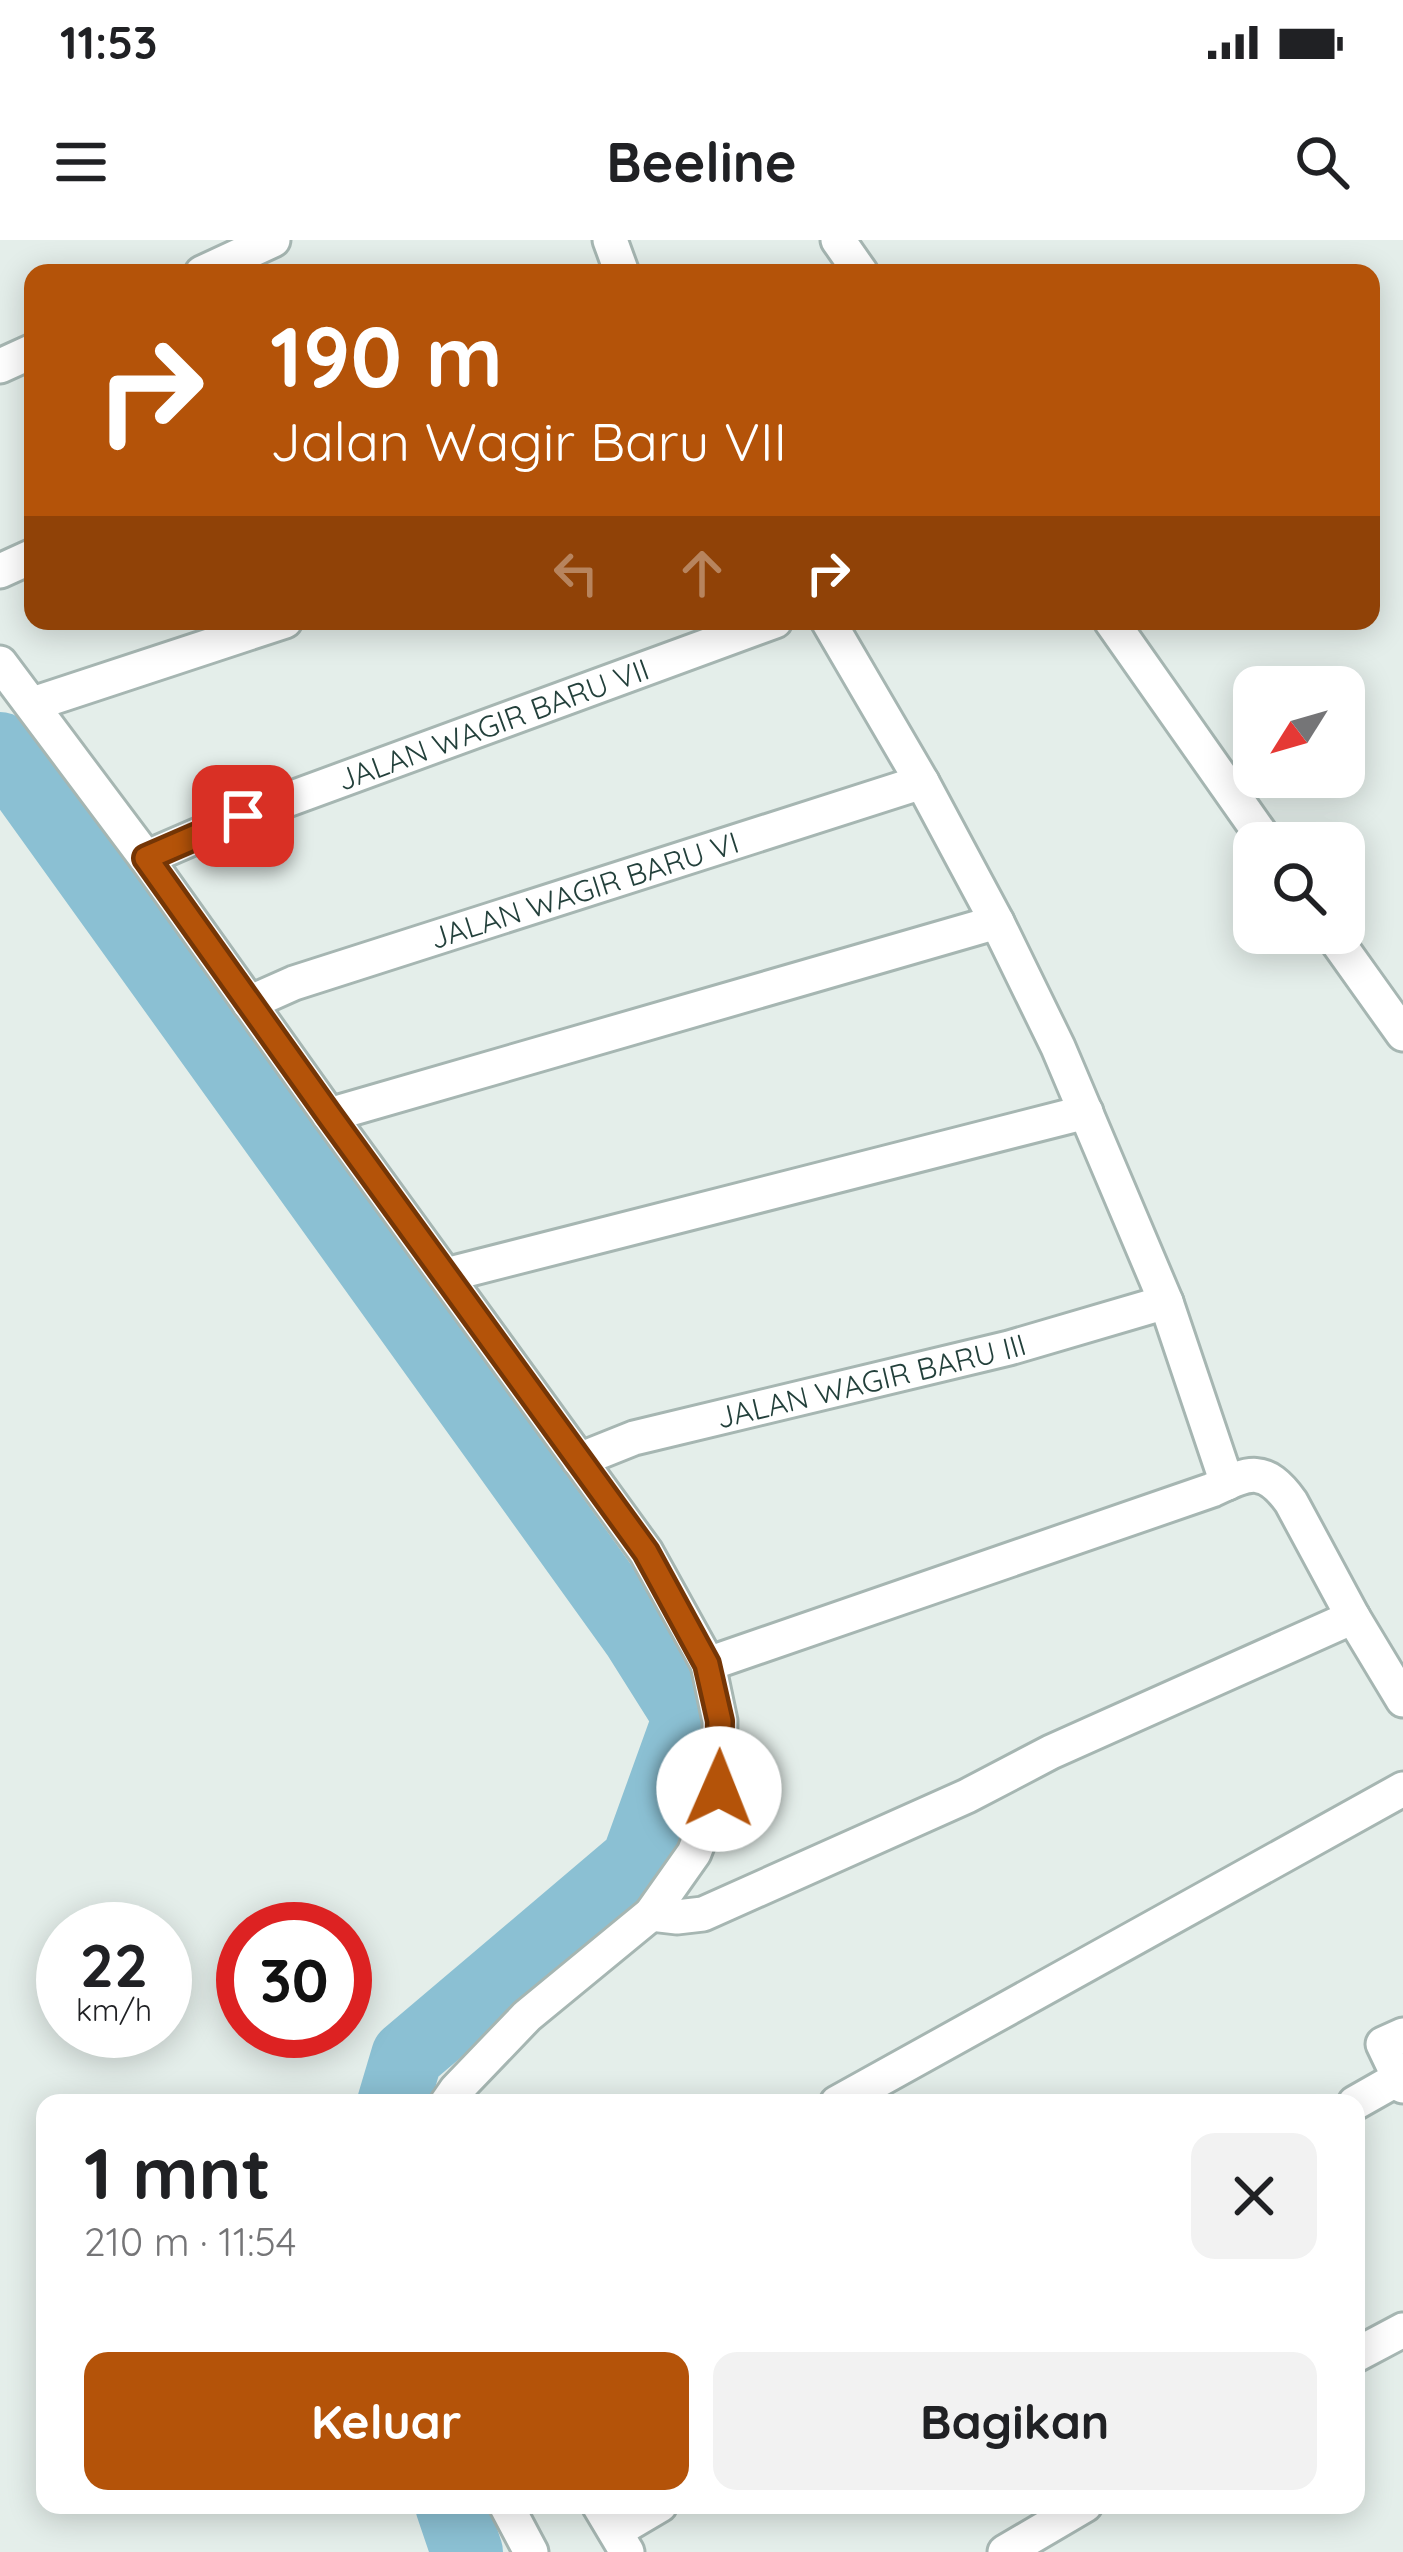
<!DOCTYPE html>
<html lang="id">
<head>
<meta charset="utf-8">
<style>
	body { margin:0; font-family:Quicksand,sans-serif; background:#f2f2f2; color:#202124; height:100vh; display:flex; flex-direction:column; font-size:45px; white-space:nowrap }
	* { box-sizing:border-box; margin:0 }
	p { font-size:39px; color:#757577 }
	.icon { flex:none; width:66px; height:66px; fill:none; stroke:currentColor; stroke-width:2; stroke-linecap:round; stroke-linejoin:round }
	.map { position:relative; flex:1; overflow:hidden }
	.side { position:absolute; left:36px; top:1854px; width:1329px; height:420px; display:flex; flex-direction:column; background:#fff; border-radius:24px; box-shadow:0 6px 30px #0003 }
	.side>* { flex:none }
	.banner { position:absolute; left:24px; top:24px; width:1356px; height:366px; border-radius:24px; box-shadow:0 6px 30px #0003; background:#b45309; color:#fff; overflow:hidden }
	.needle { width:78px; rotate:233deg }
	.controls { position:absolute; left:1233px; top:426px; display:grid; gap:24px }
	.controls a { display:grid; place-items:center; width:132px; height:132px; border-radius:24px; background:#fff; box-shadow:0 6px 30px #0003; font-size:60px }
	.speed { position:absolute; left:36px; top:1662px; display:flex; gap:24px; font-size:60px; font-weight:700; text-align:center }
	.speed>* { display:grid; place-content:center; width:156px; height:156px; border-radius:50%; background:#fff; box-shadow:0 6px 30px #0003; line-height:1 }
	.speed small { font-size:30px; font-weight:400 }
	.speed .limit { border:18px solid #d22; background:#fff; color:#111 }
	.pin { position:absolute; display:grid; place-items:center; width:102px; height:102px; color:#fff; margin:-51px; border-radius:24px; box-shadow:0 6px 18px #0006 }
	.me { position:absolute; width:132px; margin:-66px; rotate:1deg; stroke-linejoin:round; filter:drop-shadow(0 0 9px #0008) }
	.turn { display:flex; align-items:center; gap:42px; height:252px; padding:0 48px; font-size:54px }
	.turn .icon { width:156px; height:156px; stroke-width:2.5 }
	.turn b { display:block; font-size:84px; line-height:102px }
	.lanes { display:flex; align-items:center; height:114px; padding:0 48px; background:#0003; justify-content:center; gap:60px; direction:ltr }
	.lanes .off { opacity:.35 }
	.round { display:grid; place-items:center; flex:none; width:126px; height:126px; border-radius:24px; background:#f2f2f2 }
	.summary { display:flex; align-items:center; justify-content:space-between; height:204px; padding:0 48px }
	h1 { font-size:72px; font-weight:800; line-height:90px }
	.cta { display:flex; gap:24px; margin-top:auto; padding:24px 48px }
	.cta a { flex:1; height:138px; border-radius:24px; background:#b45309; color:#fff; font-size:48px; font-weight:800; line-height:138px; text-align:center }
	.cta a+a { background:#f2f2f2; color:#202124 }
	.status { display:flex; justify-content:space-between; align-items:center; height:84px; padding:0 60px; background:#fff; direction:ltr }
	.status svg { height:33px; fill:currentColor }
	header { display:flex; justify-content:space-between; align-items:center; height:156px; padding:0 48px; background:#fff; font-size:54px; font-weight:800 }
	.map>svg:first-child { display:block }
	.lines { fill:none; stroke-linecap:round; stroke-linejoin:round }
	.river { stroke:#8bc0d3; stroke-width:72 }
	.street-casing { stroke:#a6b6b2; stroke-width:39 }
	.street { stroke:#fff; stroke-width:33 }
	.route-casing { stroke:#753606; stroke-width:30 }
	.route { stroke:#b45309; stroke-width:21 }
	.labels { text-anchor:middle; dominant-baseline:central; stroke-width:9; stroke-linejoin:round; paint-order:stroke }
	.street-label { font-size:30px; fill:#23403b; stroke:#f5faf8 }
</style>
</head>
<body>
<div class="status"><b>11:53</b><svg viewBox="0 0 49 12"><path d="M0 12V9h3v3zM5 12V6h3v6zM10 12V3h3v9zM15 12V0h3v12zM26 1h20v11H26zM47 4h2v5h-2z"/></svg></div>
<header><svg class="icon" aria-label="menu" viewBox="0 0 24 24"><path d="M4 6h16M4 12h16M4 18h16"/></svg>Beeline<svg class="icon" aria-label="search" viewBox="0 0 24 24"><circle cx="10" cy="10" r="6"/><path d="M15 15l6 6"/></svg></header>
<div class="map">
<svg width="1403" height="2312" viewBox="0 0 1403 2312">
	<rect width="100%" height="100%" fill="#e4eeea"/>
	<g class="lines">
		<path class="river" d="M0,508L638,1396L689,1477L637,1621L407,1816L393,1863
			M451,2265L467,2312"/>
		<defs>
			<g id="street">
				<path d="M610,0L622,33"/>
				<path d="M838,0L861,33"/>
				<path d="M202,33L273,0"/>
				<path d="M0,126L33,111"/>
				<path d="M0,331L33,316"/>
				<path d="M828,381L922,542L997,682L1058,807L1166,1062L1227,1243"/>
				<path d="M1111,381L1267,603"/>
				<path d="M0,423L146,618L329,875L646,1312L708,1424L720,1481L719,1549L694,1613L651,1674L527,1776L456,1850L447,1863"/>
				<path d="M33,464L285,381"/>
				<path id="s1" d="M146,618L243,576L775,381"/>
				<path d="M1331,693L1403,794"/>
				<path id="s2" d="M249,763L294,743L922,542"/>
				<path d="M329,875L997,682"/>
				<path d="M446,1035L1086,872"/>
				<path id="s3" d="M579,1220L634,1198L1009,1108L1166,1062"/>
				<path d="M708,1424L1212,1250C1248,1233 1264,1224 1291,1262L1353,1377L1403,1460"/>
				<path d="M651,1674L677,1677L703,1674L967,1556L1051,1512L1353,1377"/>
				<path d="M1403,1795L1383,1804L1403,1846"/>
				<path d="M837,1863L1403,1549"/>
				<path d="M1355,1863L1399,1838"/>
				<path d="M1356,2115L1403,2090"/>
				<path d="M506,2265L531,2312"/>
				<path d="M599,2265L627,2312"/>
				<path d="M616,2291L660,2265"/>
				<path d="M1005,2312L1085,2265"/>
			</g>
		</defs>
		<use href="#street" class="street-casing"/>
		<use href="#street" class="street"/>
	</g>
	<g class="lines">
		<defs>
			<path id="route" d="M243,576L146,618L329,875L646,1312L707,1424L720,1481L719,1549"/>
		</defs>
		<use href="#route" class="route-casing"/>
		<use href="#route" class="route"/>
	</g>
	<g class="labels">
		<g class="street-label">
			<text stroke="none"><textPath href="#s1" startOffset="372">JALAN WAGIR BARU VII</textPath></text>
			<text stroke="none"><textPath href="#s2" startOffset="354">JALAN WAGIR BARU VI</textPath></text>
			<text stroke="none"><textPath href="#s3" startOffset="303">JALAN WAGIR BARU III</textPath></text>
		</g>
	</g>
</svg>
<div class="controls">
<a><svg class="needle" viewBox="-14 -14 28 28"><path d="M0-13l5 13h-10z" fill="#e53935"/><path d="M0 13l5-13h-10z" fill="#757577"/></svg></a>
<a><svg class="icon" aria-label="search" viewBox="0 0 24 24"><circle cx="10" cy="10" r="6"/><path d="M15 15l6 6"/></svg></a>
</div>
<div class="speed"><div>22<small>km/h</small></div><div class="limit">30</div></div>
<div class="pin" style="left:243px;top:576px;background:#d93025"><svg class="icon" aria-label="arrive" viewBox="0 0 24 24"><path d="M6 21V4h12l-3 4 3 4H6"/></svg></div>
<svg class="me" style="left:719px;top:1549px" viewBox="-20 -20 40 40"><circle r="19" fill="#fff"/><path d="M0-13L10 11 0 6-10 11z" fill="#b45309"/></svg>
<div class="banner">
<div class="turn"><svg class="icon" aria-label="right" viewBox="0 0 24 24"><path d="M7 20v-9h11M14 6l5 5-5 5"/></svg><div><b>190 m</b>Jalan Wagir Baru VII</div></div>
<div class="lanes"><svg class="icon off" aria-label="left" viewBox="0 0 24 24"><path d="M17 20v-9H6M10 6l-5 5 5 5"/></svg><svg class="icon off" aria-label="ahead" viewBox="0 0 24 24"><path d="M12 20V5M6 11l6-6 6 6"/></svg><svg class="icon" aria-label="right" viewBox="0 0 24 24"><path d="M7 20v-9h11M14 6l5 5-5 5"/></svg></div>
</div>
<section class="side">
<div class="summary"><div><h1>1 mnt</h1><p>210 m · 11:54</p></div><a class="round"><svg class="icon" aria-label="close" viewBox="0 0 24 24"><path d="M6 6l12 12M18 6L6 18"/></svg></a></div>
<div class="cta"><a>Keluar</a><a>Bagikan</a></div>
</section>
</div>
</body>
</html>
